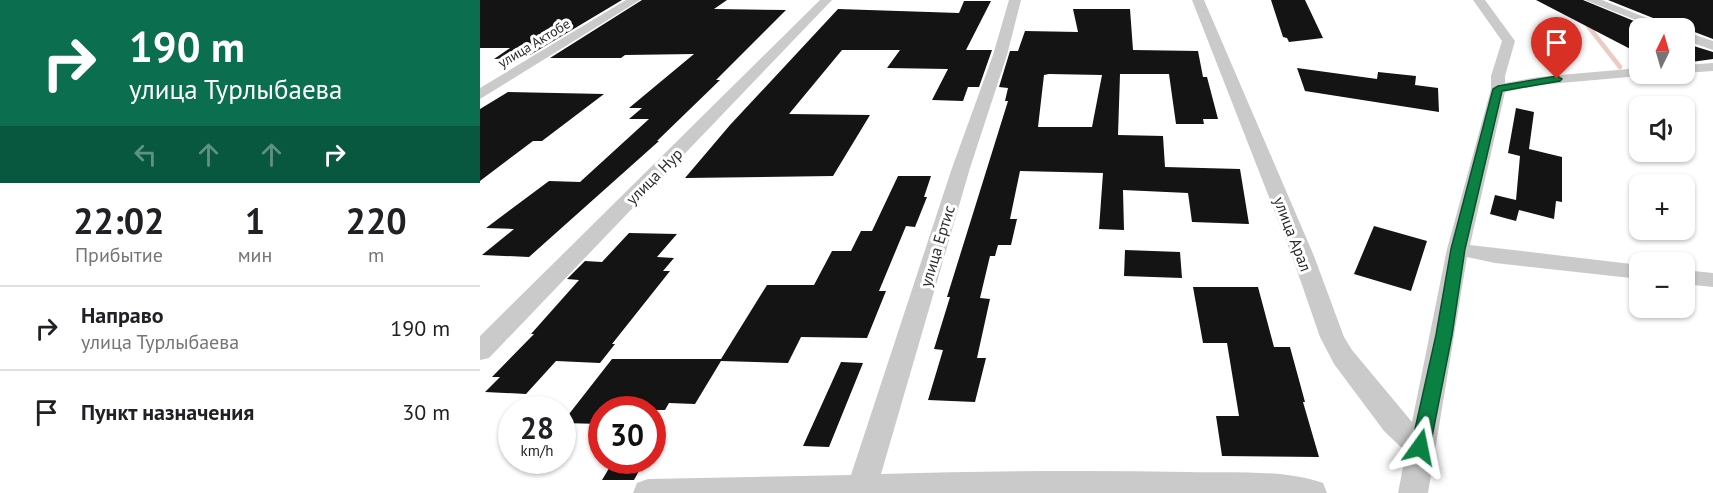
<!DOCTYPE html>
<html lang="ru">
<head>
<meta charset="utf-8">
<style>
	body { margin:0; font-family:"PT Sans",sans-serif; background:#f6f6f6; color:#202124; height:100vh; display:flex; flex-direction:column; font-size:22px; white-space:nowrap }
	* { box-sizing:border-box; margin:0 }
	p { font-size:20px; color:#757577 }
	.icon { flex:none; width:33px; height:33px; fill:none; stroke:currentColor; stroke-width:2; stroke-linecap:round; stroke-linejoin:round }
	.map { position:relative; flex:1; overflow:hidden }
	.drawer { display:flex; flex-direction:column; background:#fff; width:480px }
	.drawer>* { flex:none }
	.guide { background:#0b6e4f; color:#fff; overflow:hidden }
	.needle { width:39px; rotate:5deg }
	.fabs { position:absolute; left:1149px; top:18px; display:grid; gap:12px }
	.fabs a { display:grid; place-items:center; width:66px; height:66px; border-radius:12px; background:#fff; box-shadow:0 2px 4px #0004; font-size:30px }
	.speed { position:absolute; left:18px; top:396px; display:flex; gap:12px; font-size:30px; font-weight:700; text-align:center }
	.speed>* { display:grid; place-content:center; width:78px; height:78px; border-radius:50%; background:#fff; box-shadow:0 2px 4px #0004; line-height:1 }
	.speed small { font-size:15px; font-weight:400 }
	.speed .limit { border:9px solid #d22; background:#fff; color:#111 }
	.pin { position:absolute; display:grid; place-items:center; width:51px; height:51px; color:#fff; margin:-62px -26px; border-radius:50% 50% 50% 0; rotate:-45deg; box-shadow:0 0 6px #0007 }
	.pin .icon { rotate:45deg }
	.me { position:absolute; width:66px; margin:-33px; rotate:12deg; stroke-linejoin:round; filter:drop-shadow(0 0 4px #0008) }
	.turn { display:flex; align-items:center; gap:21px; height:126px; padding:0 30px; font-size:27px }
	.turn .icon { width:78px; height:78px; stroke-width:2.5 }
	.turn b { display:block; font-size:42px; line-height:51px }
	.lanes { display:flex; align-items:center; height:57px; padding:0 30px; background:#0003; justify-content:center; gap:30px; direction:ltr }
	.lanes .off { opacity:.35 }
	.eta { display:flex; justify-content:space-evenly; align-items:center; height:102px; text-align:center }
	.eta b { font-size:36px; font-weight:700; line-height:42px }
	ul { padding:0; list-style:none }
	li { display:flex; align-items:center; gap:18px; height:84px; padding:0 30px; border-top:2px solid #e0e0e0 }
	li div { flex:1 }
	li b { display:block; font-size:22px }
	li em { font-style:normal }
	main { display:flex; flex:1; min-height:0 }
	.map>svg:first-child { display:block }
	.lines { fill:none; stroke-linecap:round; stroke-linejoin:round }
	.stream { stroke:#eccbc4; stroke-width:4.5 }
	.building { fill:#141414; fill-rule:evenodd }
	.street { fill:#cacaca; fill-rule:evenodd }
	.route { fill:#0b8043; stroke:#07532c; stroke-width:1.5 }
	.labels { text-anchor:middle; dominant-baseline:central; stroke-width:6; stroke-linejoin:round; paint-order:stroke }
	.far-street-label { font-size:14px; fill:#2d2d2d; stroke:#fff }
	.street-label { font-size:16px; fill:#2d2d2d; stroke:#fff }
</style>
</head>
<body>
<main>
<section class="drawer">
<div class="guide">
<div class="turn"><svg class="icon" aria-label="right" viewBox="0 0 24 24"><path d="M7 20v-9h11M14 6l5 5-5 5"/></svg><div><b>190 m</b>улица Турлыбаева</div></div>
<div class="lanes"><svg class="icon off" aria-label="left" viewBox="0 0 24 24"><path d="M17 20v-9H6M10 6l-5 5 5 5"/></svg><svg class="icon off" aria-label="ahead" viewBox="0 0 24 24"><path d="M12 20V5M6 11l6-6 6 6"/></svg><svg class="icon off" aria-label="ahead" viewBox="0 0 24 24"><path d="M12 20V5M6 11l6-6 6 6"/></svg><svg class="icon" aria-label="right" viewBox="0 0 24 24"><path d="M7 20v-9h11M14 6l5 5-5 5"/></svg></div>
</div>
<div class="eta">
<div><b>22:02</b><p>Прибытие</p></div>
<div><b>1</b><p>мин</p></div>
<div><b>220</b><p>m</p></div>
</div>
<ul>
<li><svg class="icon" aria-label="right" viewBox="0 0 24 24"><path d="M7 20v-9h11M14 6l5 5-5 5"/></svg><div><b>Направо</b><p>улица Турлыбаева</p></div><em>190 m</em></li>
<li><svg class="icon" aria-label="arrive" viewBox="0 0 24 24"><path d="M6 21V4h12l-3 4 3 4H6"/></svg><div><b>Пункт назначения</b></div><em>30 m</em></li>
</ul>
</section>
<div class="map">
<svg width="1233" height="493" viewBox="0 0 1233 493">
	<rect width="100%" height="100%" fill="#fff"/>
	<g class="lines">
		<path class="stream" d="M1105,22L1140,67"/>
	</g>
	<path class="building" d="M0,0H142L45,58L14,59L30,48H0Z
		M162,0H247L234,9L306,10L236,80H240L177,141H179L49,257L2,255L34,229L6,228L69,181L100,182L169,119H149L162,108H149L214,54L145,55L141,58H70Z
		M791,0H825L843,38L809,42L807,38L803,37Z
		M1056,0H1103L1171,28H1160V54Z
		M1128,0H1233V39L1204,28H1194L1193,26Z
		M484,1H511L486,50H512L499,87H488L483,101L452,100L468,69L407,68L420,50H362L309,114L390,115L353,176L205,178L250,125L358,9L479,13Z
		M593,9H650L653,50L718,51L723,77H727L738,119H723L724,124H696L689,74H640L638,135L683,136L685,167L760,169L769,224L712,222L708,193L643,190L644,230L619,229L623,173L540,171L530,219H537L531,245H518L515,256H510L500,298L510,299L497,358H506L495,402L448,400L463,350L454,349L470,297H467L528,101H525L528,88L519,87L530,51H538L545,31L598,32ZM569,74L622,75L612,127H558L564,75Z
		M1204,43L1233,52V59L1204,63Z
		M817,68L897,79L898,72L936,76L935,85L958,88L959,112L825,91Z
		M28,92L124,94L62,141H53L0,181V109Z
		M1036,108L1054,112L1049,149L1082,157V202L1076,201L1074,219L1039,210L1036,221L1010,214L1015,195L1036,200L1040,156L1028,153Z
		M418,176H451L444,197H447L435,227L426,226L399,291H406L387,338L321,337L308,363L241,361L215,404L189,403L185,410H122V424L82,423L132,359H241L287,285H334L352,251H371L381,231H392Z
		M894,226L947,241L931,291L874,274Z
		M149,233L197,234L177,257L194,258L183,271H190L132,344H135L120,363L76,361L46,394L5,392L20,377H12L54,334H51L99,280L87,279L105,261L122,262Z
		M645,250L700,252L702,278L644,276Z
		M713,287H778L794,347H810L825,402H823L839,457L742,456L736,416H759L747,343H723Z
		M361,362L383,363L349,447L323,446Z
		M134,460H165L154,480H122Z"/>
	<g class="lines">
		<path class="street" d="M146,0H160L0,99V88Z
			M340,0H352L9,358L0,360V336Z
			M529,0H541L527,55L490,168L401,474C503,471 605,470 707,472C749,473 803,469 843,483L847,493H153L157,483L168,479L371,475L472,168L513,55Z
			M712,0H724L834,256L864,337L872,350L932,422L967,249L1011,89V76L1022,41L993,0H1005L1035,41L1025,76V83L1058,77L1160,68V74H1166L1160,76L1058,85L1025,92L990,245L1160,265V279L1015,263L987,257L948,493H918L926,452L904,431L854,364L840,337L812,256Z
			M1105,0H1122L1192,28H1176Z
			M1204,31L1233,41V50L1204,40Z
			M1233,63V71L1204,73V65Z
			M1204,270L1233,273V287L1204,284Z"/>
	</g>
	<path class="route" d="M1077,76L1082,79L1080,81L1022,91L985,249L972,335L950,447L947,452L940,455L934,452L931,447L956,335L971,249L1013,89L1018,86Z"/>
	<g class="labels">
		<g class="far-street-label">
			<text transform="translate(54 43) rotate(-31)">улица Актобе</text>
		</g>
		<g class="street-label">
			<text transform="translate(174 176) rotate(-45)">улица Нур</text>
			<text transform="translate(813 234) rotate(69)">улица Арал</text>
			<text transform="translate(457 246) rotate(-73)">улица Ертис</text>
		</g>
	</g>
</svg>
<div class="fabs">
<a><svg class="needle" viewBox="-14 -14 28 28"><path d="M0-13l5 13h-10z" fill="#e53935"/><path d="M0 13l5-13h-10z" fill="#757577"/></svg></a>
<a><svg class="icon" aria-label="sound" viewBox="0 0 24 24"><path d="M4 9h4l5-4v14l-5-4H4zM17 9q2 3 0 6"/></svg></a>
<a>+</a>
<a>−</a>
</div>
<div class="speed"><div>28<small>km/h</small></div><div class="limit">30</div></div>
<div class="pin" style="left:1077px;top:79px;background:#d93025"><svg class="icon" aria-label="arrive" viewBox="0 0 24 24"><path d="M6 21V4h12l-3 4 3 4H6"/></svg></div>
<svg class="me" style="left:940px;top:447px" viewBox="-20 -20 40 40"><path d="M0-17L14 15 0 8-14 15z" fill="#0b8043" stroke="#fff" stroke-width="4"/></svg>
</div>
</main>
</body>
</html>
